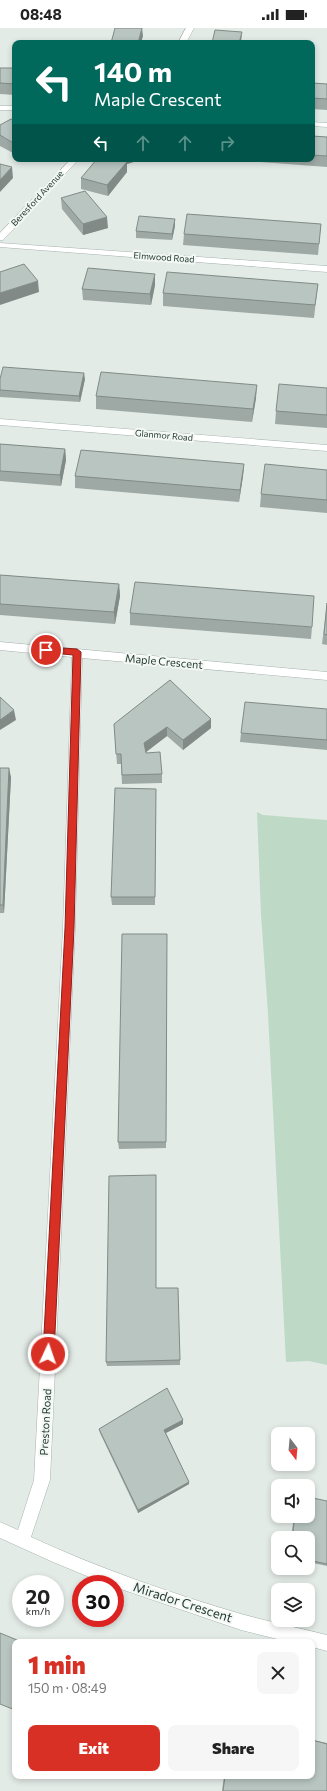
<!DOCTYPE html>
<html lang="en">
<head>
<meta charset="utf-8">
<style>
	body { margin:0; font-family:Commissioner,sans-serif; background:#f6f6f6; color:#222; height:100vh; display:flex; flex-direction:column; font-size:15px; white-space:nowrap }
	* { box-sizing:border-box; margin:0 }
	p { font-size:13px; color:#767676 }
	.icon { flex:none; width:22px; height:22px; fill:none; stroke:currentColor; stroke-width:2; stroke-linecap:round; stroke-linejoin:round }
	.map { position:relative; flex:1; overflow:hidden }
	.panel { position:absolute; left:12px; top:1611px; width:303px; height:140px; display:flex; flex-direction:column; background:#fff; border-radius:8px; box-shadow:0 2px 6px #0003 }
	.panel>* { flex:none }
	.guide { position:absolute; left:12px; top:12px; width:303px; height:122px; border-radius:8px; box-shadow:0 2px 6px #0003; background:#00695c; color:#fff; overflow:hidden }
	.needle { width:26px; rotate:164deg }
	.fabs { position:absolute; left:271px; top:1399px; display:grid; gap:8px }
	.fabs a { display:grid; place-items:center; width:44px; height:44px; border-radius:8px; background:#fff; box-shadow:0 2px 6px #0003; font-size:20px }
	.speed { position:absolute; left:12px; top:1547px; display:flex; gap:8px; font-size:20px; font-weight:700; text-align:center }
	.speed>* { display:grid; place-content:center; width:52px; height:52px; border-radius:50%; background:#fff; box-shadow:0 2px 6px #0003; line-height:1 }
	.speed small { font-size:10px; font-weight:400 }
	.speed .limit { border:6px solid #d22; background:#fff; color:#111 }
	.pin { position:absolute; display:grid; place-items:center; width:34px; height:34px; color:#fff; margin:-17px; border:2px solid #fff; border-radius:50%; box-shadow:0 1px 4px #0007 }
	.me { position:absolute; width:44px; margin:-22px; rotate:3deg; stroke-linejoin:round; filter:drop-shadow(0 0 3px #0008) }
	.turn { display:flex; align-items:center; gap:14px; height:84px; padding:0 16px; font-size:18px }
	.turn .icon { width:52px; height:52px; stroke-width:2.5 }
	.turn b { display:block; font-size:28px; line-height:34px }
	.lanes { display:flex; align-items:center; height:38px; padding:0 16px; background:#0003; justify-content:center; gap:20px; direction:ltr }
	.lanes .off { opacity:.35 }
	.round { display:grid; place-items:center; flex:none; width:42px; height:42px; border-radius:8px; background:#f6f6f6 }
	.head { display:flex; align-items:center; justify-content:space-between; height:68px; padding:0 16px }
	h1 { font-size:24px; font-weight:800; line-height:30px; color:#d93025 }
	.action { display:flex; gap:8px; margin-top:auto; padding:8px 16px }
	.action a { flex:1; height:46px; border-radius:8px; background:#d93025; color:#fff; font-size:16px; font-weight:800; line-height:46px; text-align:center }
	.action a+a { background:#f6f6f6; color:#222 }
	.status { display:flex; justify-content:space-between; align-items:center; height:28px; padding:0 20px; background:#fff; direction:ltr }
	.status svg { height:11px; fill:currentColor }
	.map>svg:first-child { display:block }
	.green { fill:#bed9c6 }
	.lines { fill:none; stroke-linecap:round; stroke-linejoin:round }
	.minor-casing { stroke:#a6b2ae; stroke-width:1 }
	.minor { fill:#fff; fill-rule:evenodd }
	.wall { fill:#9ea9a5 }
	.shaded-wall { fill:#818a86 }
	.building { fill:#b8c5c0; stroke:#818a86 }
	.route { fill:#d93025; stroke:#8d1f18 }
	.labels { text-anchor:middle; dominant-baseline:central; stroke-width:4; stroke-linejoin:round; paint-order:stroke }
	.far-street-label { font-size:9px; fill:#253a34; stroke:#f3f8f5 }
	.street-label { font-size:11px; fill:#253a34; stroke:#f3f8f5 }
	.near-street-label { font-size:13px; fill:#253a34; stroke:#f3f8f5 }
</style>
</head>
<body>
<div class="status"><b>08:48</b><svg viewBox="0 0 49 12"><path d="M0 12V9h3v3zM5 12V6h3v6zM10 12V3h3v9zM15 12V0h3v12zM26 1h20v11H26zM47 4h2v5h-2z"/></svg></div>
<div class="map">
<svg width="327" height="1763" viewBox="0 0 327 1763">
	<rect width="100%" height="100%" fill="#e3ebe7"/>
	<path class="green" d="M257,784L263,787L327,792V1337L309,1333L286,1334L268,986L261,886Z"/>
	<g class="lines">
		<defs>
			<path id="minor" d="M186,0H194L186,15H178Z
				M0,78H15V82H0Z
				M312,94L327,95V99L312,98Z
				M71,131H79L3,212H0V205Z
				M0,215L327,238V244L0,219Z
				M0,391L327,417V423L0,397Z
				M0,614L327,644V652L82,630L75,900L50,1452L31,1509C98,1540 170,1565 241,1586C270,1594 299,1600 327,1607V1623L312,1619V1614H289L241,1602L115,1559V1556H106L53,1534L0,1510V1494L18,1502L34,1452L63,900L72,629L0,622Z"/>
		</defs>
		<use href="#minor" class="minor-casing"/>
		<use href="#minor" class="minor"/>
	</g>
	<path class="wall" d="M0,40H15V67L0,66Z
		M312,55L327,56V82L312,81Z
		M15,93V126L0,118V97Z
		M312,108L327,109V139L221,131H312Z
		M121,131H143L127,136V144L108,168L81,161V150L122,132Z
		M61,170L108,200L83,207L62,181Z
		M175,191V198L172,212L136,210V203Z
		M321,196L318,227L183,217L184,206Z
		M155,246V257L151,277L83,272L82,261Z
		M318,256L314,290L163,278V265Z
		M0,351H85L80,374L0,369Z
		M327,360V400L275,396L276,383Z
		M96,368L256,370L252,394L96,381Z
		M0,416L65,421L66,432L61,458L0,453Z
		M244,436L243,448L239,474L75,460V448Z
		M327,442V485L260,479L261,466Z
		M0,547L119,556L120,568L115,596L0,587Z
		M327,575V617L322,616Z
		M130,585L312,599L311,611L130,597Z
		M327,681V722L240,714L241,705Z
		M114,696L211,700L183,722L167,708L145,724L162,746V755L122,756L121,736H117Z
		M0,740L11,749L4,885H0Z
		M156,761L155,877H112L111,869Z
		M167,906L166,1120L119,1121L118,1114Z
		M156,1260L180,1332V1337L107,1338L106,1334Z
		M183,1392V1396L166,1405L189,1454V1456L138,1485L100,1405L99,1401Z
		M327,1473V1538L308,1534V1510H291L294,1488H308Z
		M312,1712L327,1715V1763H222L224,1748H312Z"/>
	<path class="shaded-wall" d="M142,0L143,8L141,15H138Z
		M242,4L241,15H239Z
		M126,131H143L127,136V144L108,168L107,157L126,135Z
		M12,139L13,150L0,164V152Z
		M107,189L108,200L83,207V196Z
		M175,191V198L172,212V206Z
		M155,246V257L151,277L150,266Z
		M38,253L39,264L0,277V265Z
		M84,345L85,351L80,374L79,368Z
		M257,357L256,370L252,394L253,381Z
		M65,421L66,432L61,458L60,447Z
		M244,436L243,448L239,474L240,462Z
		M119,556L120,568L115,596L114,584Z
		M14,682L16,692L0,702V692Z
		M211,691V700L183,722V712Z
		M167,699V708L145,725L144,715Z
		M9,740L11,749L4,885L3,877Z
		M183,1392V1396L164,1406V1402Z
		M189,1454V1456L138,1485V1482Z"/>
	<path class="building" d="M115,0H142L138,15H111Z
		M215,2L242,4L239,15H212Z
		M0,40H15V56L0,55Z
		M312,55L327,56V71L312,70Z
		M11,91L15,93V116L0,107V97Z
		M312,108L327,109V128L312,127Z
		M97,131H117L127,134L107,157L81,150Z
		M0,136L12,139L0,152Z
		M85,163L107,189L83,196L61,170Z
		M187,186L321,196L319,216L184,206Z
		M139,188L175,191L172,206L136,203Z
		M24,236L38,253L0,265V244Z
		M88,240L155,246L150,266L82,261Z
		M167,244L318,256L315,277L163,265Z
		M3,339L84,345L79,368L0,362V351Z
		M101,344L257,357L253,381L96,368Z
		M279,356L327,360V387L276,383Z
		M0,416L65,421L60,447L0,443Z
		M81,422L244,436L240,462L75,448Z
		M265,436L327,442V472L261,466Z
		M0,547L119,556L114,584L0,576Z
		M135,554L314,568L312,599L130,585Z
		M327,575V607L324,606Z
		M170,652L211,691L183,712L167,699L144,715L146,725L160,724L162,746L122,747L121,726H116L114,696Z
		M0,669L14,682L0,692Z
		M245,674L327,681V712L241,705Z
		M0,740H9L3,877H0Z
		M115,760L156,761L155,869H111Z
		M122,906H167L166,1114H118Z
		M156,1147V1260H178L180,1332L106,1334L109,1148Z
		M167,1360L183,1392L164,1402L189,1454L138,1482L99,1401Z
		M308,1469L327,1473V1536L308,1532V1510H292L295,1488H308Z
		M0,1605L22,1614H15V1682L0,1676Z
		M312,1712L327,1716V1763H223L225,1748H312Z"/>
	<path class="route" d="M46,619L77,621L81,624L74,900L54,1326L52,1330L48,1331L44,1330L43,1326L65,900L73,627L43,624L42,622Z"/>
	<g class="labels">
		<g class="far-street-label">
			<text transform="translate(37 170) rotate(-47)">Beresford Avenue</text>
			<text transform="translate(164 229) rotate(4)">Elmwood Road</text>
			<text transform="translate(164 407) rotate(5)">Glanmor Road</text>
		</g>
		<g class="street-label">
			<text transform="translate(164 633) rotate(5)">Maple Crescent</text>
			<text transform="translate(45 1394) rotate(-87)">Preston Road</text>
		</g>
		<g class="near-street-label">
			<text transform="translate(183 1574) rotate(18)">Mirador Crescent</text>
		</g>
	</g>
</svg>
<div class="fabs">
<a><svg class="needle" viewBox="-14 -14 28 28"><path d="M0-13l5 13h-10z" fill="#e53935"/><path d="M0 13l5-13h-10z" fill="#767676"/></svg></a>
<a><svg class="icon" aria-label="sound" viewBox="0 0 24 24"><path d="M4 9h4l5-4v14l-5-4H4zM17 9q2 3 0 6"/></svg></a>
<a><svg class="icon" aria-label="search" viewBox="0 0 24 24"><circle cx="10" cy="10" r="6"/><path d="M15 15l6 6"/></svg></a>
<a><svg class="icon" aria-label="layers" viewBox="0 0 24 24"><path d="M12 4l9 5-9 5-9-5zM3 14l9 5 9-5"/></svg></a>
</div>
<div class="speed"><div>20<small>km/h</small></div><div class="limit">30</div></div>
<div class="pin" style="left:46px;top:622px;background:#d93025"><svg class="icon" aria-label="arrive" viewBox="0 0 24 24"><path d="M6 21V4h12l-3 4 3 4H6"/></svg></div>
<svg class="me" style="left:48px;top:1326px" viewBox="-20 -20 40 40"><circle r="17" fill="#d93025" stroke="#fff" stroke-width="3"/><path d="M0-11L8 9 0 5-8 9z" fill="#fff"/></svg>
<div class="guide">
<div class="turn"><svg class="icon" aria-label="left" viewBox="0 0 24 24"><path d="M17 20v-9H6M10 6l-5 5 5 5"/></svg><div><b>140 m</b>Maple Crescent</div></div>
<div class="lanes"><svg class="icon" aria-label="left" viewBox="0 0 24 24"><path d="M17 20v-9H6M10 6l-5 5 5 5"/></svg><svg class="icon off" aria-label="ahead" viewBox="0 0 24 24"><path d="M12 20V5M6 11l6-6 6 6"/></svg><svg class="icon off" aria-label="ahead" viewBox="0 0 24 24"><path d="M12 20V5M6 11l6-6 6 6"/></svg><svg class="icon off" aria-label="right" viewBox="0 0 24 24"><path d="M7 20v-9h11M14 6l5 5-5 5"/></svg></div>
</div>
<section class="panel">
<div class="head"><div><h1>1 min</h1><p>150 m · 08:49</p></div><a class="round"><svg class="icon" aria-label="close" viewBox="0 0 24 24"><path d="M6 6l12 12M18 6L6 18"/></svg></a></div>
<div class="action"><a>Exit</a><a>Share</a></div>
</section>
</div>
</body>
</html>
